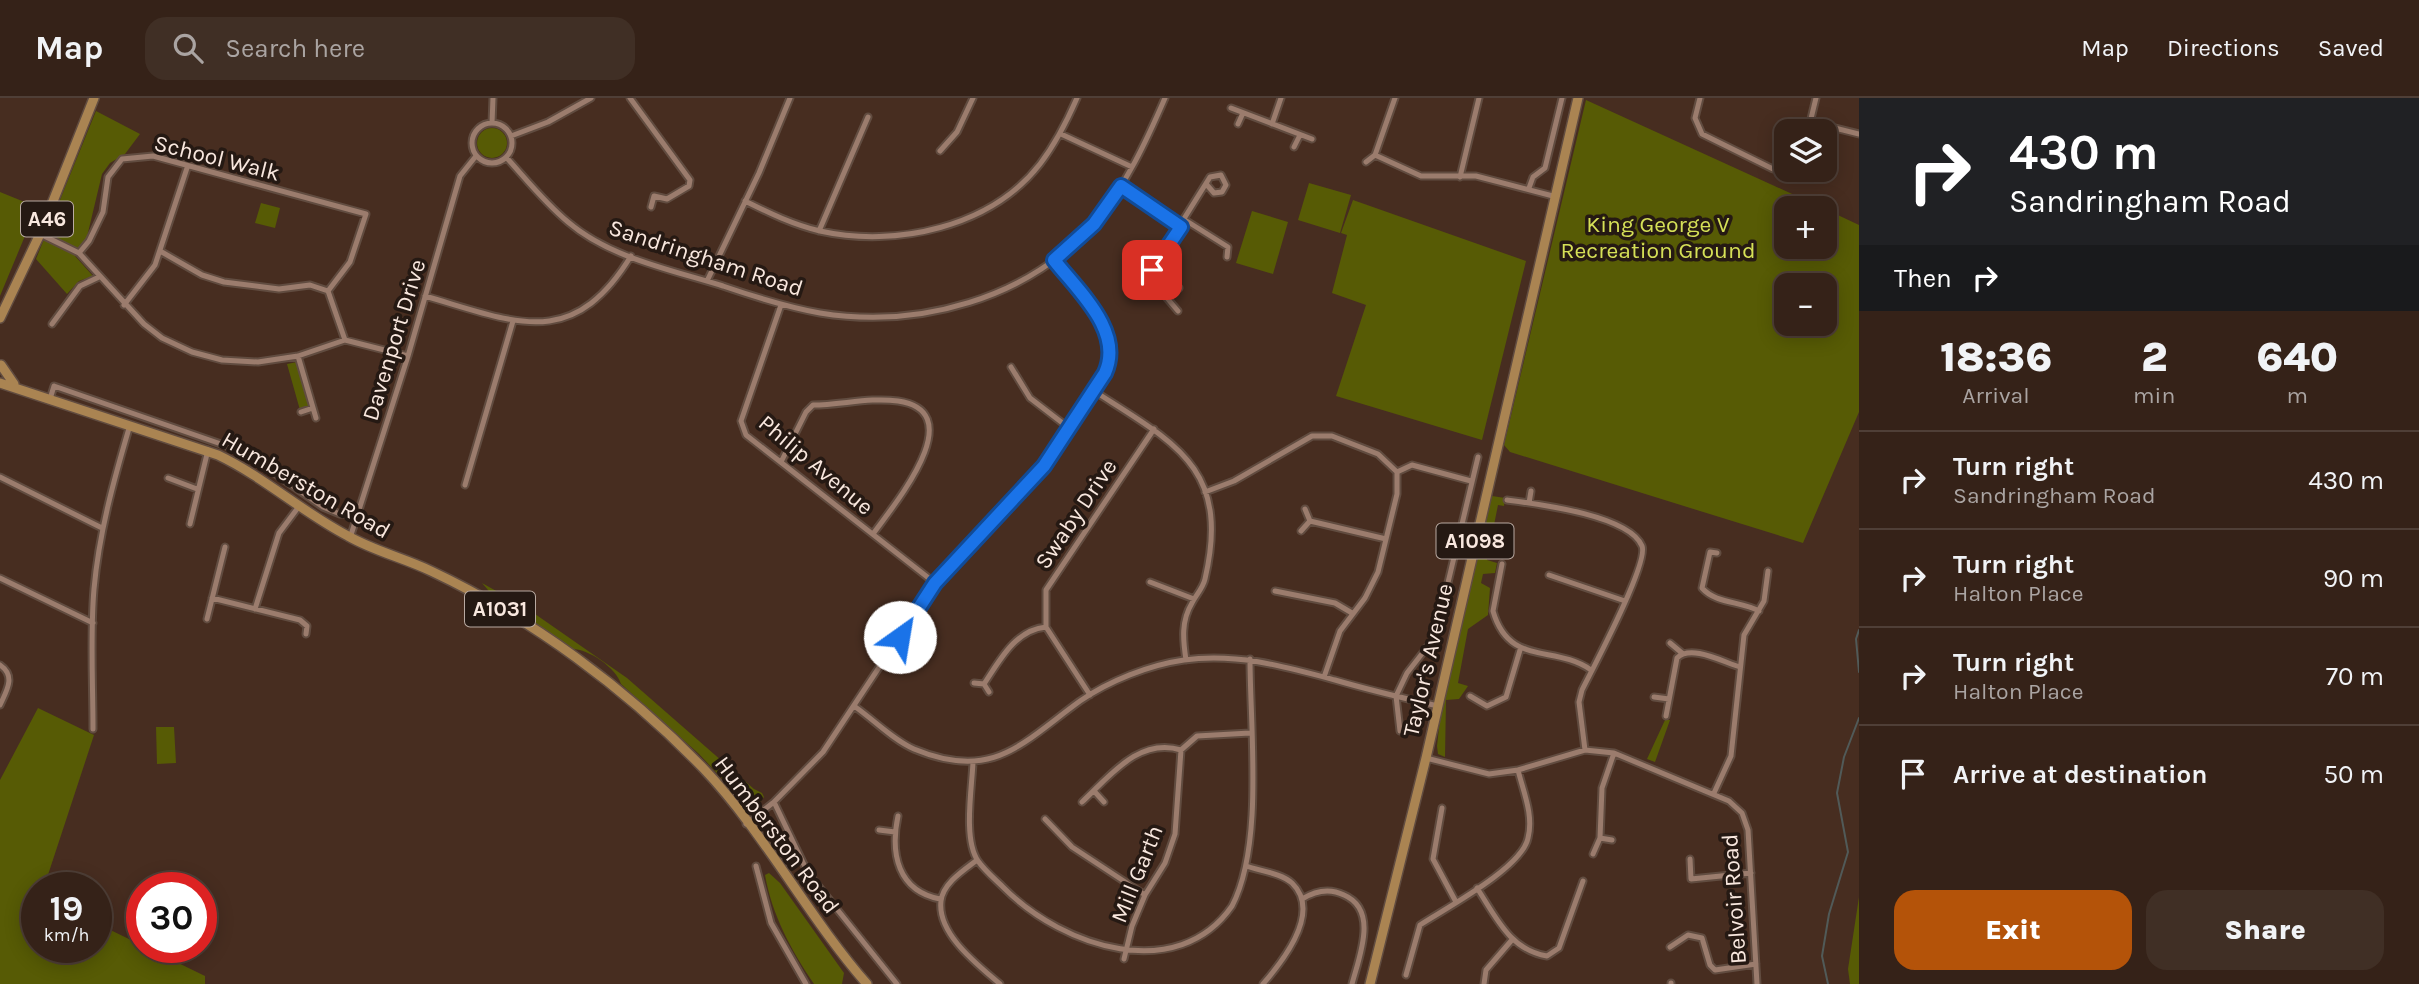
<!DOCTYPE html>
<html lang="en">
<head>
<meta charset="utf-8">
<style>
	body { margin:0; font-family:Karla,sans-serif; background:#402f25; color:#f1f3f6; height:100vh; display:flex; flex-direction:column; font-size:26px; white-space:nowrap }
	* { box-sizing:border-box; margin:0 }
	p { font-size:23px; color:#aaa4a2 }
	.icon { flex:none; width:38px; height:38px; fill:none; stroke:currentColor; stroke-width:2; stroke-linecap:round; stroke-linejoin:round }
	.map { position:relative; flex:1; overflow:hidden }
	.details { display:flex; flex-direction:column; background:#352218; width:560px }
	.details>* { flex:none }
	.banner { background:#202124; color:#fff; overflow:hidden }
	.controls { position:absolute; left:1774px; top:21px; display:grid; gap:14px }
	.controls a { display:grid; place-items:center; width:63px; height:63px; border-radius:14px; background:#352218; box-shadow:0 4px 18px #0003,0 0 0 2px #4f3f37; font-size:35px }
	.speed { position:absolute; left:21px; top:774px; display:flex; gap:14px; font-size:35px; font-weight:700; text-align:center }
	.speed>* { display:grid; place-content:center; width:91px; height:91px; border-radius:50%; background:#352218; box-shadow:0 4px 18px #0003,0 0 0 2px #4f3f37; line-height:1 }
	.speed small { font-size:18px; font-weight:400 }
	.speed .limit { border:10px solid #d22; background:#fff; color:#111 }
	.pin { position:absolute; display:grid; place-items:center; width:60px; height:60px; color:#fff; margin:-30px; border-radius:14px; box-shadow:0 4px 10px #0006 }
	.me { position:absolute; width:77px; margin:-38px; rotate:32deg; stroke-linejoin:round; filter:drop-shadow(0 0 5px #0008) }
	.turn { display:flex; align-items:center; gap:24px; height:147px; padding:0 35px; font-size:32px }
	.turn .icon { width:91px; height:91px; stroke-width:2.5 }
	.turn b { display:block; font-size:49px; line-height:60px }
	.then { display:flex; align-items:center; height:66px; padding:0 35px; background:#0003; gap:14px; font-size:26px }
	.eta { display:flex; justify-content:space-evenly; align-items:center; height:119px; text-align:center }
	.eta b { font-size:42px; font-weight:800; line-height:49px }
	.button { display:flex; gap:14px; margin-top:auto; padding:14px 35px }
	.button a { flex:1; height:80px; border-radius:21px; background:#b45309; color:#fff; font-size:28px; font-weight:800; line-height:80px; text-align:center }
	.button a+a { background:#402f25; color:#f1f3f6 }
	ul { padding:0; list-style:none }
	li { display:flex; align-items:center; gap:21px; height:98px; padding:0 35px; border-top:2px solid #4f3f37 }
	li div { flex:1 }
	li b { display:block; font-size:26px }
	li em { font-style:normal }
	header { display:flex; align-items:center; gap:42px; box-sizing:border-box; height:98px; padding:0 35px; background:#352218; border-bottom:2px solid #4f3f37 }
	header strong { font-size:33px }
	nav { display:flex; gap:38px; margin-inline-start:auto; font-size:24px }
	.search { width:490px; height:63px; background:#402f25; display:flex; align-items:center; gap:18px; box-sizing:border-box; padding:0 24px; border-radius:21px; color:#aaa4a2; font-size:26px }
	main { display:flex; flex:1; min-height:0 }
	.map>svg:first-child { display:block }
	.green { fill:#575b05; fill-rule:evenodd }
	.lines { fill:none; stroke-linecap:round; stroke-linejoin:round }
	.stream { stroke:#515a58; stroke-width:2 }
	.minor-casing { stroke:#614c40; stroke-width:9 }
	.primary-casing { stroke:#614c40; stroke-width:12 }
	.minor { stroke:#9b7c6d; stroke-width:5 }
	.primary { stroke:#aa8452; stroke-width:9 }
	.route-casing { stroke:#114b97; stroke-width:18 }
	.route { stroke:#1a73e8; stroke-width:12 }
	.labels { text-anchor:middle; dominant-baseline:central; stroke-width:7; stroke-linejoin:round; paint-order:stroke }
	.shield { fill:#251913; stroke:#b9aaa2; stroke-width:2 }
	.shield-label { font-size:21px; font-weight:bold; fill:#f9e8df }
	.street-label { font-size:23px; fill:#f9e8df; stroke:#251913 }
	.park-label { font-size:23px; fill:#d6e057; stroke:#251913 }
</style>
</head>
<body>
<header>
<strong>Map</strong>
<div class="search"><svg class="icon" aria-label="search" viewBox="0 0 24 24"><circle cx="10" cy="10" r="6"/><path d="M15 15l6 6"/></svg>Search here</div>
<nav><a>Map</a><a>Directions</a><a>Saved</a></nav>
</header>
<main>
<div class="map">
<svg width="1859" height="886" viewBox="0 0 1859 886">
	<rect width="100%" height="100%" fill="#472d20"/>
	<path class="green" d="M1586,2L1823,110H1787V149H1825V111L1859,127V314L1803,445L1510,354L1504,347ZM1787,187H1825V226H1787Z
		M96,13L140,36L125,56L110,65L102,76L86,143L75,158L93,178L79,183L67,196L36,161Z
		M477 45a15 15 0 1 1 30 0a15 15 0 1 1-30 0Z
		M1309,85L1351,97L1340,135L1298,122Z
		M0,94L37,109L0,198Z
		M1353,102L1526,163L1482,342L1336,298L1366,207L1332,195L1347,137L1341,135Z
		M261,105L280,110L275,130L255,125Z
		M1252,113L1288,124L1273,176L1236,165Z
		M297,264L310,309L300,312L287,266Z
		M1492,398L1505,400L1504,408L1498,407L1487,462L1497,465L1495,475L1483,476L1481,485L1490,490L1488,517L1468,531L1458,585L1468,588L1459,601L1446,602L1445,659L1438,656L1437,648L1443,594Z
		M482,485L525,509L627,580L754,691L762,695L764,699L757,708L746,706L699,656L621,586C616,570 589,551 572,551L494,499Z
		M38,610L94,637L44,789H37V849H96V825L205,878V886H0V682Z
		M1665,622H1670L1655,664L1647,661Z
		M156,629H174L176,665L157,666Z
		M769,775L780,785L844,875L842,886H814C791,852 772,817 765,777Z
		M1859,799V886H1850L1848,871Z"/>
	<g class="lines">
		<path class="stream" d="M1859,532L1856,541L1859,574
			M1828,886L1822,858L1829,816L1848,754L1837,695L1844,659L1859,620"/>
		<defs>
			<path id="minor" d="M630,0L690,82L689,88L667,101L654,98L651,109
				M1700,0L1695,20L1702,36L1773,71L1787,69
				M1231,10L1312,41
				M1811,24L1859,36
				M492,25L493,0
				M472 45a20 20 0 1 1 40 0a20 20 0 1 1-40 0Z
				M1238,26L1243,15
				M1272,26L1281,0
				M1808,33L1816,0
				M1061,36L1132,69
				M511,38L548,24L591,0
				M1294,49L1300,37
				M940,53L957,34L973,0
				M1375,57L1421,78H1476L1553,98
				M506,59C526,81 545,105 568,124C610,160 672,172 723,188C755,199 787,209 820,215C918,231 1029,201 1095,124C1126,87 1146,44 1165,0
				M1366,64L1375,57L1395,0
				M1460,79L1479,0
				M1121,88L1181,129
				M1529,90L1533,79L1545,70L1562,0
				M745,103C769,115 794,127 820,133C896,150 991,129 1040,66C1056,45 1067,23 1077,0
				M1185,122L1228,149L1227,159
				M819,133L868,19
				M40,136L79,155L144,226L162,240L192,254L222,262L258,264L298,258L345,242L408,258
				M160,153L202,177L224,184L279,191L310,187L328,193
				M79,155L89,143L103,114L108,79L122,61L153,58L366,116L350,164L328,193L345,242
				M707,183L759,75L790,0
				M425,198C515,224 572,254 631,158
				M1167,200L1179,190
				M124,207L155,167L187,70
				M781,207L741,323L746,337L935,485
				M1178,213L1155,186L1152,172L1210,79L1221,77L1226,87L1222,94L1214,95L1207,87
				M52,226L80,188L99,179
				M298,258L316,320
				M1011,269L1030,300L1069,330
				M1094,293C1175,345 1231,370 1205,481C1203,490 1196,497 1192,505C1181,523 1183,542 1186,562
				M50,301L54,288L244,354L323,409L340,416H359
				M301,314L313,310
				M781,364L806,314L813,307C841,307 870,299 898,303C973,314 892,409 873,436
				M1397,374L1412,367L1471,383
				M0,379L102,430
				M168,380L197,391
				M465,387L513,223
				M1205,394L1234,383L1312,338H1332L1378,356L1397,374V396L1378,474L1365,500L1340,533L1324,579
				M1507,402C1537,406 1629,417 1642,448C1649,465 1593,570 1582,592L1579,604L1585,652
				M1529,405L1531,393
				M1310,423L1386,441
				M190,426L208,352
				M1301,433L1310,423L1305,411
				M350,440L408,258L460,78L476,58
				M1717,455L1710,454L1702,490C1716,506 1741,503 1759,513
				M1502,466L1493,513C1509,569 1554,546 1591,572
				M1549,477L1625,503
				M0,480L93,525
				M1150,484L1194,501
				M1275,493L1335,505L1352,515
				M212,500L300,522L307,528L306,536
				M255,511L279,435L300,407
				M207,521L225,449
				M1670,545L1682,555
				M0,567C16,578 7,592 0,607
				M974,585L984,586L989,594
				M984,586C1000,562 1015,532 1046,529
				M1090,597L1046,529V492L1154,331
				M1470,598L1487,608L1506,599L1520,552
				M1654,599L1669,601
				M854,608C873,621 893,642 914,651C993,684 1022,645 1080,603C1109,583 1149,567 1184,562C1237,555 1283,568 1335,582C1369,592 1403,600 1438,608
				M1666,618L1677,560C1691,546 1723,564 1740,569
				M93,631C93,585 90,537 94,491C99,435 114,381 130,327
				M1400,633L1396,598L1407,575L1435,539L1478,359
				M1426,660L1489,676L1518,672L1585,652L1614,655L1729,703L1742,715L1748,732L1757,886
				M973,664C972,690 963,741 978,763C985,773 996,782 1004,790C1064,850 1178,886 1232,808C1264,747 1250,630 1250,561
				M1094,693L1104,704
				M1714,695L1731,658L1744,537L1764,503L1768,473
				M774,704L808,775L897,886
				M1082,704C1110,678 1139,639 1181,652
				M1442,710L1433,761L1456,804
				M898,718C890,756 898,793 940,801
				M1045,721L1072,749L1145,797
				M746,726L774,704L823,654L935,485L1044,368L1105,275C1125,233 1077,193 1054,162
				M879,732L895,734
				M1600,740L1612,742
				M1593,756L1600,740L1602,690L1614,655
				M1690,761L1691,781L1751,775
				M977,762C964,772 943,785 941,803C937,836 978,867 1000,886
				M756,768L771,825L806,886
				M1246,768C1260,773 1281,775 1292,785C1322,814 1283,863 1263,886
				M1477,790C1496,819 1510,852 1547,858L1559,850L1583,783
				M1302,801C1315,793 1330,790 1344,797C1379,812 1359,859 1352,886
				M1670,849L1688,837L1702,840L1710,867L1715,872L1756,866
				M1124,861L1132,828L1145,797L1165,765L1175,736L1181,652L1197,638L1250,635
				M1406,877L1420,827C1446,810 1522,770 1528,740C1534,717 1523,693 1518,672
				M1484,886L1486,872L1511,843
				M1671,886V885"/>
			<path id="primary" d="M0,220L40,136L94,0
				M1,267L14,286
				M0,285L218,357C264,379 302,414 348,438C374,453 404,460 431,473C531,520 627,591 704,671C764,734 809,820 867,886
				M1370,886L1426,660L1578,0"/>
		</defs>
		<use href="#minor" class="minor-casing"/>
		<use href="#primary" class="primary-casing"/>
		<use href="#minor" class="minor"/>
		<use href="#primary" class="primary"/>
	</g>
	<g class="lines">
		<defs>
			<path id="route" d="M900,539L935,485L1044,368L1105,275C1124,233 1078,193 1054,162L1094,126L1121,88L1181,129L1152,172"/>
		</defs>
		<use href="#route" class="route-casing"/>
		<use href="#route" class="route"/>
	</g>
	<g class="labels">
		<g class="shield">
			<rect x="21" y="103.5" width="52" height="35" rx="5"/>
			<rect x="1436.5" y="425.5" width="77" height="35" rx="5"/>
			<rect x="465" y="493.5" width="70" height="35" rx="5"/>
		</g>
		<g class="shield-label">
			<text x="47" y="121">A46</text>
			<text x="1475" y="443">A1098</text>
			<text x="500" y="511">A1031</text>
		</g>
		<g class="street-label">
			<text transform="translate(217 60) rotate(14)">School Walk</text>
			<text transform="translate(706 160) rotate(18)">Sandringham Road</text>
			<text transform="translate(394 242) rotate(-73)">Davenport Drive</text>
			<text transform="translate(816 367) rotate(40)">Philip Avenue</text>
			<text transform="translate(306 387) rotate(30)">Humberston Road</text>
			<text transform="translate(1076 416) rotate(-56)">Swaby Drive</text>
			<text transform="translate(1428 562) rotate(-77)">Taylor's Avenue</text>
			<text transform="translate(777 737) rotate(53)">Humberston Road</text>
			<text transform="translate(1137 776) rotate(-68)">Mill Garth</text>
			<text transform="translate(1734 801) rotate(-94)">Belvoir Road</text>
		</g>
		<g class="park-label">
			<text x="1658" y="126">King George V<tspan x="1658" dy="26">Recreation Ground</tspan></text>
		</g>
	</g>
</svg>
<div class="controls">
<a><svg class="icon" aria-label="layers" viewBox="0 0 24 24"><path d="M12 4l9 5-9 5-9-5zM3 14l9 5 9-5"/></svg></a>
<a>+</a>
<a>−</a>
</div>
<div class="speed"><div>19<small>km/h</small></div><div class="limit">30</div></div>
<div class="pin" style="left:1152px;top:172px;background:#d93025"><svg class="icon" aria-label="arrive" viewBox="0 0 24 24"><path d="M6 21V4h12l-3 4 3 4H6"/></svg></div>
<svg class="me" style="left:900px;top:539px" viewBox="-20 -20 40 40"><circle r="19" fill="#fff"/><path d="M0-13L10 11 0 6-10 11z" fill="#1a73e8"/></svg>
</div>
<section class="details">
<div class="banner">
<div class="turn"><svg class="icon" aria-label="right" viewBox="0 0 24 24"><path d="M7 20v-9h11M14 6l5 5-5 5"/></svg><div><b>430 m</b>Sandringham Road</div></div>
<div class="then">Then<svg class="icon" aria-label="right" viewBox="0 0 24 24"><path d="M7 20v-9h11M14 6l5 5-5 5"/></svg></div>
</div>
<div class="eta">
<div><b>18:36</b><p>Arrival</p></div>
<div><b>2</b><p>min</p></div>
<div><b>640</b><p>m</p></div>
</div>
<ul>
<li><svg class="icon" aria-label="right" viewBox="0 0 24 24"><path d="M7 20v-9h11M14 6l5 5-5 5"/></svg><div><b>Turn right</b><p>Sandringham Road</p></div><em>430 m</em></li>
<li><svg class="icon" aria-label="right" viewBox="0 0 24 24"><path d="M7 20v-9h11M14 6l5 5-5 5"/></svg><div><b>Turn right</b><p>Halton Place</p></div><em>90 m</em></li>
<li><svg class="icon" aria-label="right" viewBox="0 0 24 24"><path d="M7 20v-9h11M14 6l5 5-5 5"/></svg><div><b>Turn right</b><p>Halton Place</p></div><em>70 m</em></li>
<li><svg class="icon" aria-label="arrive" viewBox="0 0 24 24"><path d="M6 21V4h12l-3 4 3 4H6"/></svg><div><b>Arrive at destination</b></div><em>50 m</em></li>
</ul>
<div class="button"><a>Exit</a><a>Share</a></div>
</section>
</main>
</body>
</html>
